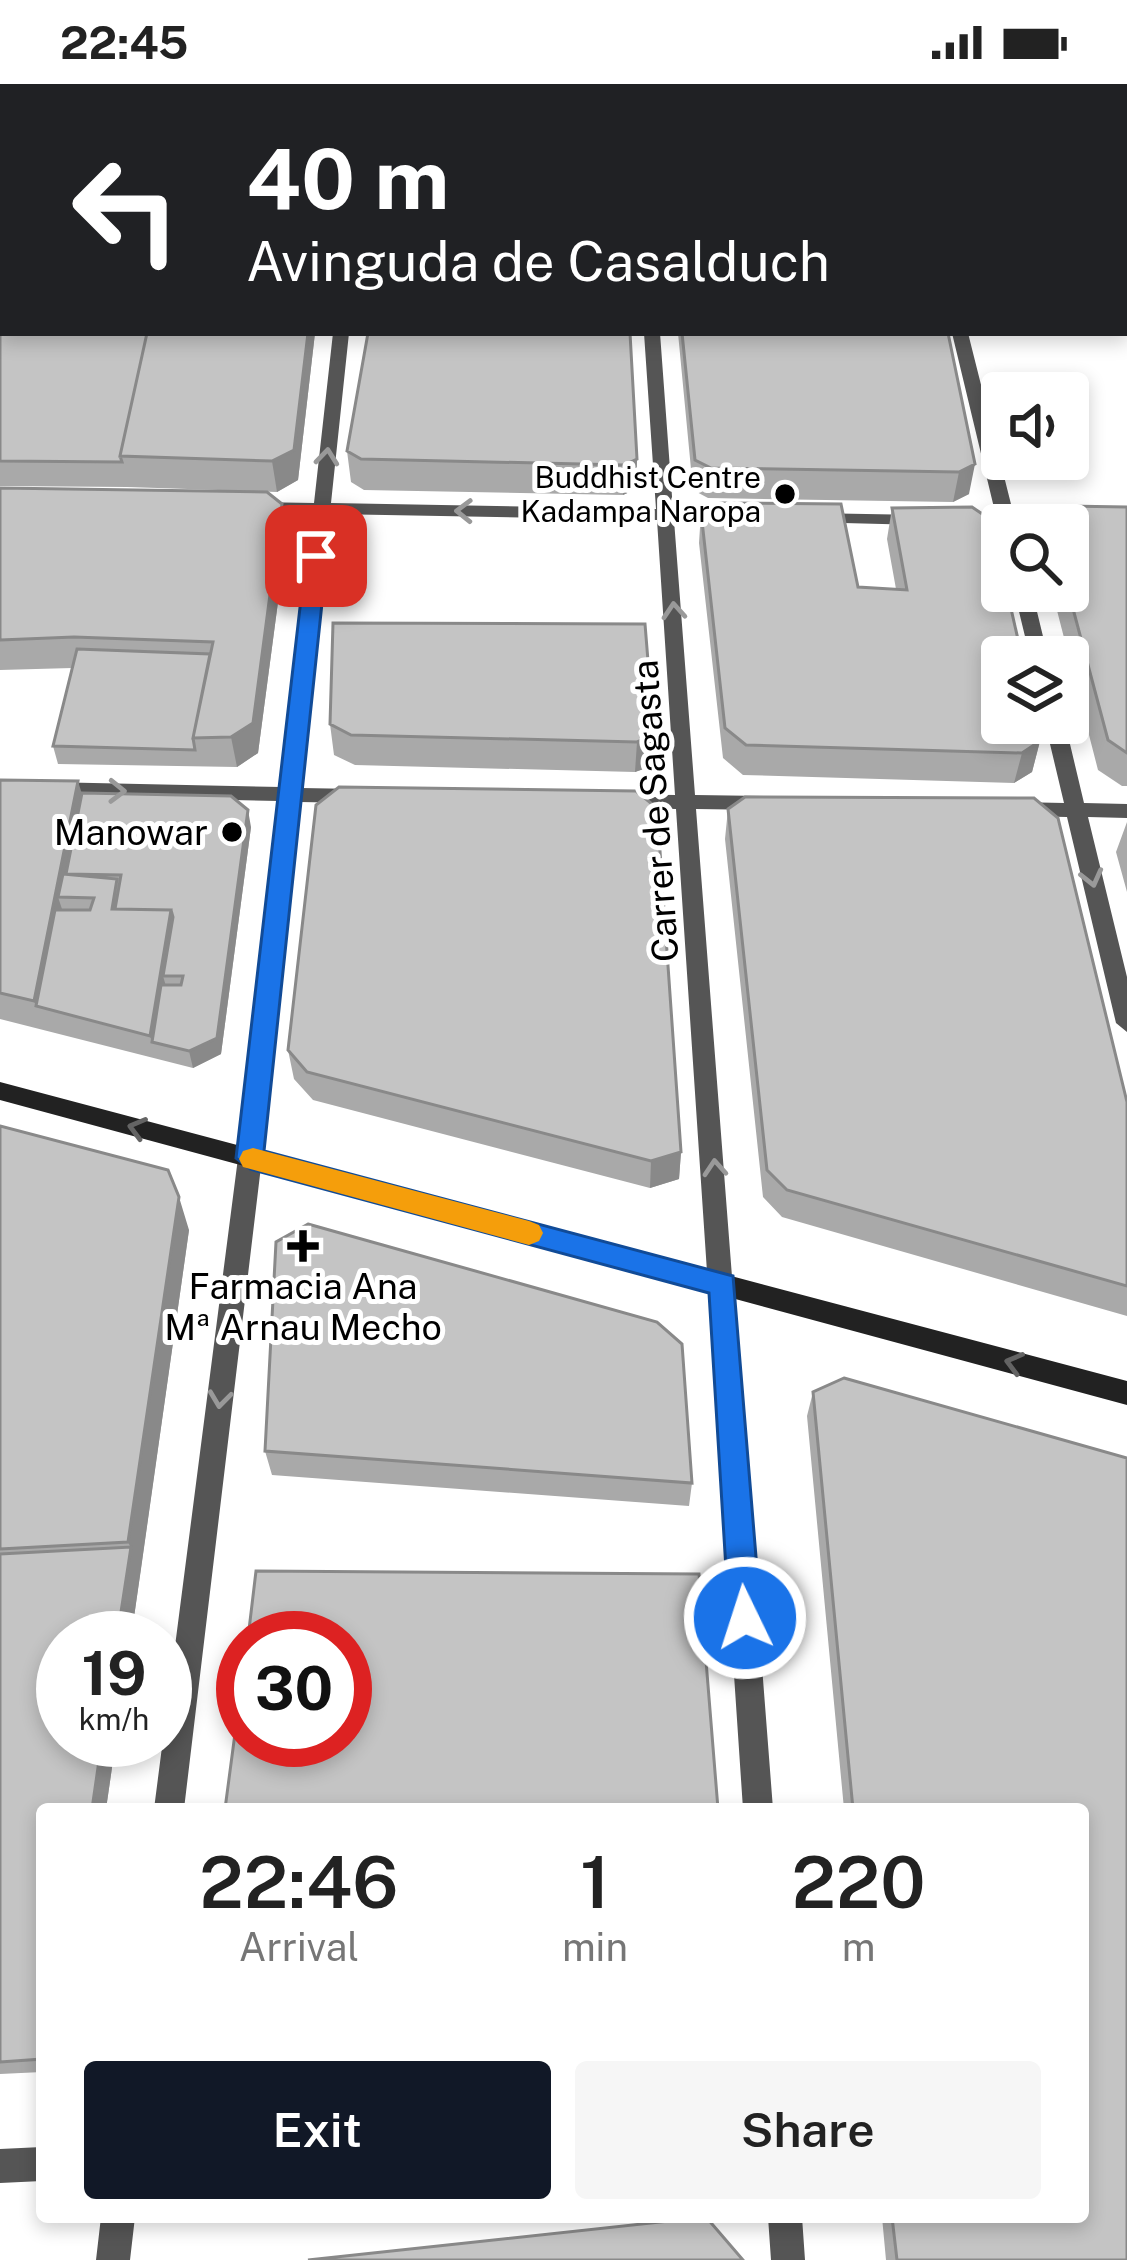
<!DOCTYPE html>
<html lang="en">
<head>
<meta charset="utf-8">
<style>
	body { margin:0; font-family:"Public Sans",sans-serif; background:#f6f6f6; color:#222; height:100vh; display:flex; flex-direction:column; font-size:45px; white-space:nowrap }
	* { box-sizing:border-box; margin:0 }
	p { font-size:39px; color:#767676 }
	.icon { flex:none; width:66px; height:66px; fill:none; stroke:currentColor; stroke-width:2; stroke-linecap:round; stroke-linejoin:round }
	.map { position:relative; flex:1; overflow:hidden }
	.panel { position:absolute; left:36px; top:1719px; width:1053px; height:420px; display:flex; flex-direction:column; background:#fff; border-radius:12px; box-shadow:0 6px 18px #0003 }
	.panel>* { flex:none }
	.banner { position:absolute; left:0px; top:0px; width:1128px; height:252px; box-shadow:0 6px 18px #0003; background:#202124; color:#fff; overflow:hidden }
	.fabs { position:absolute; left:981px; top:288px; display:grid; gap:24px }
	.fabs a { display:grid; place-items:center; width:108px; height:108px; border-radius:12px; background:#fff; box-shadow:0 6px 18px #0003; font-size:60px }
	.speed { position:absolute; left:36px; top:1527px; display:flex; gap:24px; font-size:60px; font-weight:700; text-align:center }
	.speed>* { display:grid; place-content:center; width:156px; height:156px; border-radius:50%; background:#fff; box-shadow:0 6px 18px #0003; line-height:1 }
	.speed small { font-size:30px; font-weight:400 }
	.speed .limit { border:18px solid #d22; background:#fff; color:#111 }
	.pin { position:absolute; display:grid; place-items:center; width:102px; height:102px; color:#fff; margin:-51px; border-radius:24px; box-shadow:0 6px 18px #0006 }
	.me { position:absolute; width:132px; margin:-66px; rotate:356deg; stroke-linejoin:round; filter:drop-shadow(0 0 9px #0008) }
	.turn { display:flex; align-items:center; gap:42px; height:252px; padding:0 48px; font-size:54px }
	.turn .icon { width:156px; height:156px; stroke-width:2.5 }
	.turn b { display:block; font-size:84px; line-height:102px }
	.eta { display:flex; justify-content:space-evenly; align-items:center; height:204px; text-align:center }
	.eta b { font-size:72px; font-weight:600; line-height:84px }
	.button { display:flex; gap:24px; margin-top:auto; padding:24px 48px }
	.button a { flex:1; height:138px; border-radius:12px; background:#111827; color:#fff; font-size:48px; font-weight:600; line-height:138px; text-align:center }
	.button a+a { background:#f6f6f6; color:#222 }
	.status { display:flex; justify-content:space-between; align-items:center; height:84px; padding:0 60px; background:#fff; direction:ltr }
	.status svg { height:33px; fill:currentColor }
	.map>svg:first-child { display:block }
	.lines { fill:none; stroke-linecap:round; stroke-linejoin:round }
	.street { fill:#555; fill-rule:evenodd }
	.secondary { fill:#222; fill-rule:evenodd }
	.wall { fill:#a9a9a9 }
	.shaded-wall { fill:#898989 }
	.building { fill:#c4c4c4; stroke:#898989; stroke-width:3 }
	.oneway { stroke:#999 }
	.oneway2 { stroke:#646464 }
	.route { fill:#1a73e8; stroke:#114b97; stroke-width:3 }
	.slow { fill:#f59e0b }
	.poi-dot { fill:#000; stroke:#fff; stroke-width:4.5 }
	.labels { text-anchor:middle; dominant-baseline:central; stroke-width:10; stroke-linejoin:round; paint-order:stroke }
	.far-poi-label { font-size:30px; fill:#000; stroke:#fff; text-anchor:end }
	.street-label { font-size:36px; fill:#000; stroke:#fff }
	.poi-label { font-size:36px; fill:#000; stroke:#fff; text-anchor:end }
</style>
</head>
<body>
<div class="status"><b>22:45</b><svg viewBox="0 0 49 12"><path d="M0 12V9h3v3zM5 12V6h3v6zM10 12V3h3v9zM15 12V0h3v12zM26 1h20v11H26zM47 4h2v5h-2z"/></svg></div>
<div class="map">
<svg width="1127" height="2176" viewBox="0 0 1127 2176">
	<rect width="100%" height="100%" fill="#fff"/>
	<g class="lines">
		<path class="street" d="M42,0H56L41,3Z
			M629,0H643V3H629Z
			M3,166V186L0,187V167Z
			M333,249H349L331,419L656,425L644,249H660L673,426L729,427L738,432L729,437L674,436L695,711L765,712L775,719L765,726L696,725L773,1725H743L676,725L620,724L610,717L620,710L675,711L657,436L330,430L301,704L358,705L368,712L358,719L300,718L262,1074L184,1725H154L238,1074L279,717L0,711V697L281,703L312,429L254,428L245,423L254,418L314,419Z
			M952,249H968L1014,432L1127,435V445L1002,441V445L955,440V432H996Z
			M811,429L921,431L930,436L921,441L805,438V430Z
			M1014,507H1032L1048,573H1030Z
			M1045,639H1065L1084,719L1127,720V734L1088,733L1127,893V948L1116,939L1067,733L1016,732L1006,725L1016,718L1064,719Z
			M42,2063V2097L0,2099V2065Z
			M101,2133H135L130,2176H96Z
			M768,2133H802L805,2176H771Z"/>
		<path class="secondary" d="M0,157H3V167H0Z
			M1125,200H1127V210H1125Z
			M0,998L1127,1297V1321L0,1016Z"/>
	</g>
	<path class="wall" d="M67,0H524V3H66Z
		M926,0H1127V189H1125V3H926Z
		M0,236L315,249L298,396L277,408L127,403L0,402Z
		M678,249H948L969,410L953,418L708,414L693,406Z
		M347,367L637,375L636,405L623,411L364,406L351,398Z
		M0,404L282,420L287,450L258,669L237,683L58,680L53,662L72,584L0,586Z
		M1127,423V702H1122L1098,686L1052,507H1068V441H1048L1049,435Z
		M892,424L1040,657L1032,688L1014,699L743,691L723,674L699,459L701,428L858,503L896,505L887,455Z
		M330,640L654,651L652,682L635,688L355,681L334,671Z
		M0,696L82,709L251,743L221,970L193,984L0,935Z
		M728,725L1127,1018V1232L782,1133L763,1113L725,755Z
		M1127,738V808L1116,768Z
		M288,966L681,1068L679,1095L650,1104L313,1016L294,995Z
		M0,1042L189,1146L131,1554L63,1656H116L106,1725H42V1988L0,1990Z
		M844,1294L1127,1374V2176H886L882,2133H1083V1725H844L807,1332L813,1308Z
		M265,1367L692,1399L689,1422L272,1391Z"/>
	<path class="shaded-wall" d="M3,27V80L0,91V37Z
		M308,249H315L298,396L277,408L272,377Z
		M637,375L636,405L623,411L624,381Z
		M975,380L969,410L953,418L959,388Z
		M282,420L287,450L258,669L237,683L231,653Z
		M654,651L652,682L635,688L637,658Z
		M1040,657L1032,688L1014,699L1022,669Z
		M78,697L87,727L58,813L66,837L36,922L34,917Z
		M248,726L251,743L221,970L193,984L189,967Z
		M171,826L177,850L163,892L168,909L152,958L150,952Z
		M681,1068L679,1095L650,1104L651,1077Z
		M179,1113L189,1146L141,1485L128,1458Z
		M131,1463L141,1485L131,1554H117Z
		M102,1656H116L106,1725H92Z"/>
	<path class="building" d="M0,0H11L10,3H3V27L0,37Z
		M67,0H260L289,3H66Z
		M309,0H523V3H328Z
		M578,0H619V3H578Z
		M654,0H703V3H655Z
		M947,0H1127V23H1125V3H970Z
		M1125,47H1127V80H1125Z
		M1125,94H1127V165H1125Z
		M3,225V249H147L120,372L122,378L0,377V236Z
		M147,249H308L294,366L272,377L120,372Z
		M368,249H630L637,375L624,381L361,375L347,367Z
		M682,249H948L975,380L959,388L711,384L695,376Z
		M0,404L267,408L282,420L253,639L231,653L193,654L213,558L74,553L0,556Z
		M720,419L841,420L858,503L907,506L892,424L972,423L991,436L1002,484V507H1007L1022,573H1002V639H1036L1040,657L1022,669L746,661L725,644L701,428Z
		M1065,422L1127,423V669L1108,656L1068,506V441H1051L1049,435Z
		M333,539L645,540L654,651L637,658L351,651L330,640Z
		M77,565L210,570L193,654L195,666L53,662Z
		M0,696L78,697L34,917L0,909Z
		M339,703L636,707L657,724L681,1068L651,1077L307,988L288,966L316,721Z
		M82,709L231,712L248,726L217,954L189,967L152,958L161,901H181L183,892H163L173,833L171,826L115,825L121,791L66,790Z
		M745,713L1034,714L1058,734L1127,1018V1202L787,1106L767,1086L728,725Z
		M63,790L117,795L112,825L171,826L150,952L36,922L55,826H90L94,814L58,813Z
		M0,1042L168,1086L179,1113L128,1458L0,1465Z
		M308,1140L657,1238L682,1260L692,1399L265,1367L276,1158Z
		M844,1294L1127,1374V2176H897L892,2133H1083V1725H853L813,1308Z
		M131,1463L117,1554H63V1656H102L92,1725H42V1975L0,1978V1470Z
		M256,1487L699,1490L718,1725H225L243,1589V1656H345V1554H248Z
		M706,2133L743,2176H308Z"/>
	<defs><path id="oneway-chevron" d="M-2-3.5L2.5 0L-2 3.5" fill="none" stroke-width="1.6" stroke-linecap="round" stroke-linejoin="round" transform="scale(3)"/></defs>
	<g class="oneway">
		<use href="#oneway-chevron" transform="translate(327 373) rotate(-84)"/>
		<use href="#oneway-chevron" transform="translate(464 427) rotate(-179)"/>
		<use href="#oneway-chevron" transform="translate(674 527) rotate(-94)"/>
		<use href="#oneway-chevron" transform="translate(117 707) rotate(1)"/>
		<use href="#oneway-chevron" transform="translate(1092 794) rotate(76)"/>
		<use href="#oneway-chevron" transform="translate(715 1084) rotate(-94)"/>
		<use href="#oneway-chevron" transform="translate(220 1315) rotate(97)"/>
	</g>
	<g class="oneway2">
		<use href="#oneway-chevron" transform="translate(137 1044) rotate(-165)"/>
		<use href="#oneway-chevron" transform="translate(1014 1279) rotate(-165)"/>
	</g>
	<path class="route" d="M316,465L327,472L264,1067L733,1192L761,1534L757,1545L745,1550L734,1545L729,1534L709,1209L250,1085L236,1074L306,472Z"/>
	<path class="slow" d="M253,1064L529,1137L539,1141L543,1149L539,1157L529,1161L243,1083L239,1075L243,1067Z"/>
	<g class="poi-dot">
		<circle cx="785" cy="410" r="12"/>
		<circle cx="232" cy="748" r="12"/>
		<path d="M297 1144h12v12h12v12h-12v12h-12v-12h-12v-12h12z"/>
	</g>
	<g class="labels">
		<g class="far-poi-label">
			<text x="761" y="393">Buddhist Centre<tspan x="761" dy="34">Kadampa Naropa</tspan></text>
		</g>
		<g class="street-label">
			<text transform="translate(655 727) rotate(-94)">Carrer de Sagasta</text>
		</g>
		<g class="poi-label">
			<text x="208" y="748">Manowar</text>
			<text x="303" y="1202" text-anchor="middle">Farmacia Ana<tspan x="303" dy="41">Mª Arnau Mecho</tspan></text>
		</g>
	</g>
</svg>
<div class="fabs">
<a><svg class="icon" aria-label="sound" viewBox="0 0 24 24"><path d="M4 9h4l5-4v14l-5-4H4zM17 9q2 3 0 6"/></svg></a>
<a><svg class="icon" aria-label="search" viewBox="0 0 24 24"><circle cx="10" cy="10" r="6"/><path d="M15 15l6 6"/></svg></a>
<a><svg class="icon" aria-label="layers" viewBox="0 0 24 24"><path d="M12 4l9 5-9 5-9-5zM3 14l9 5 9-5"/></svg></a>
</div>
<div class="speed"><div>19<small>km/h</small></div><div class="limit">30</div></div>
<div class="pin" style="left:316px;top:472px;background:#d93025"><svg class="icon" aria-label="arrive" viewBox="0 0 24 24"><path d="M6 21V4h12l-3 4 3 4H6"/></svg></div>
<svg class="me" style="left:745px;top:1534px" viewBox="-20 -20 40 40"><circle r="17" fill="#1a73e8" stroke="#fff" stroke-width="3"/><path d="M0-11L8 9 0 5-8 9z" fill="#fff"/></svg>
<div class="banner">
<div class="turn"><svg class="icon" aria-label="left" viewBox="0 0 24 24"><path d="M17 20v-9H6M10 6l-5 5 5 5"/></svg><div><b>40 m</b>Avinguda de Casalduch</div></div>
</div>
<section class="panel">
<div class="eta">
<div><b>22:46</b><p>Arrival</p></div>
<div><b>1</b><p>min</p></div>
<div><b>220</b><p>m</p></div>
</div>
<div class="button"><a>Exit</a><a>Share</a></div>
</section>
</div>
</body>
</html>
